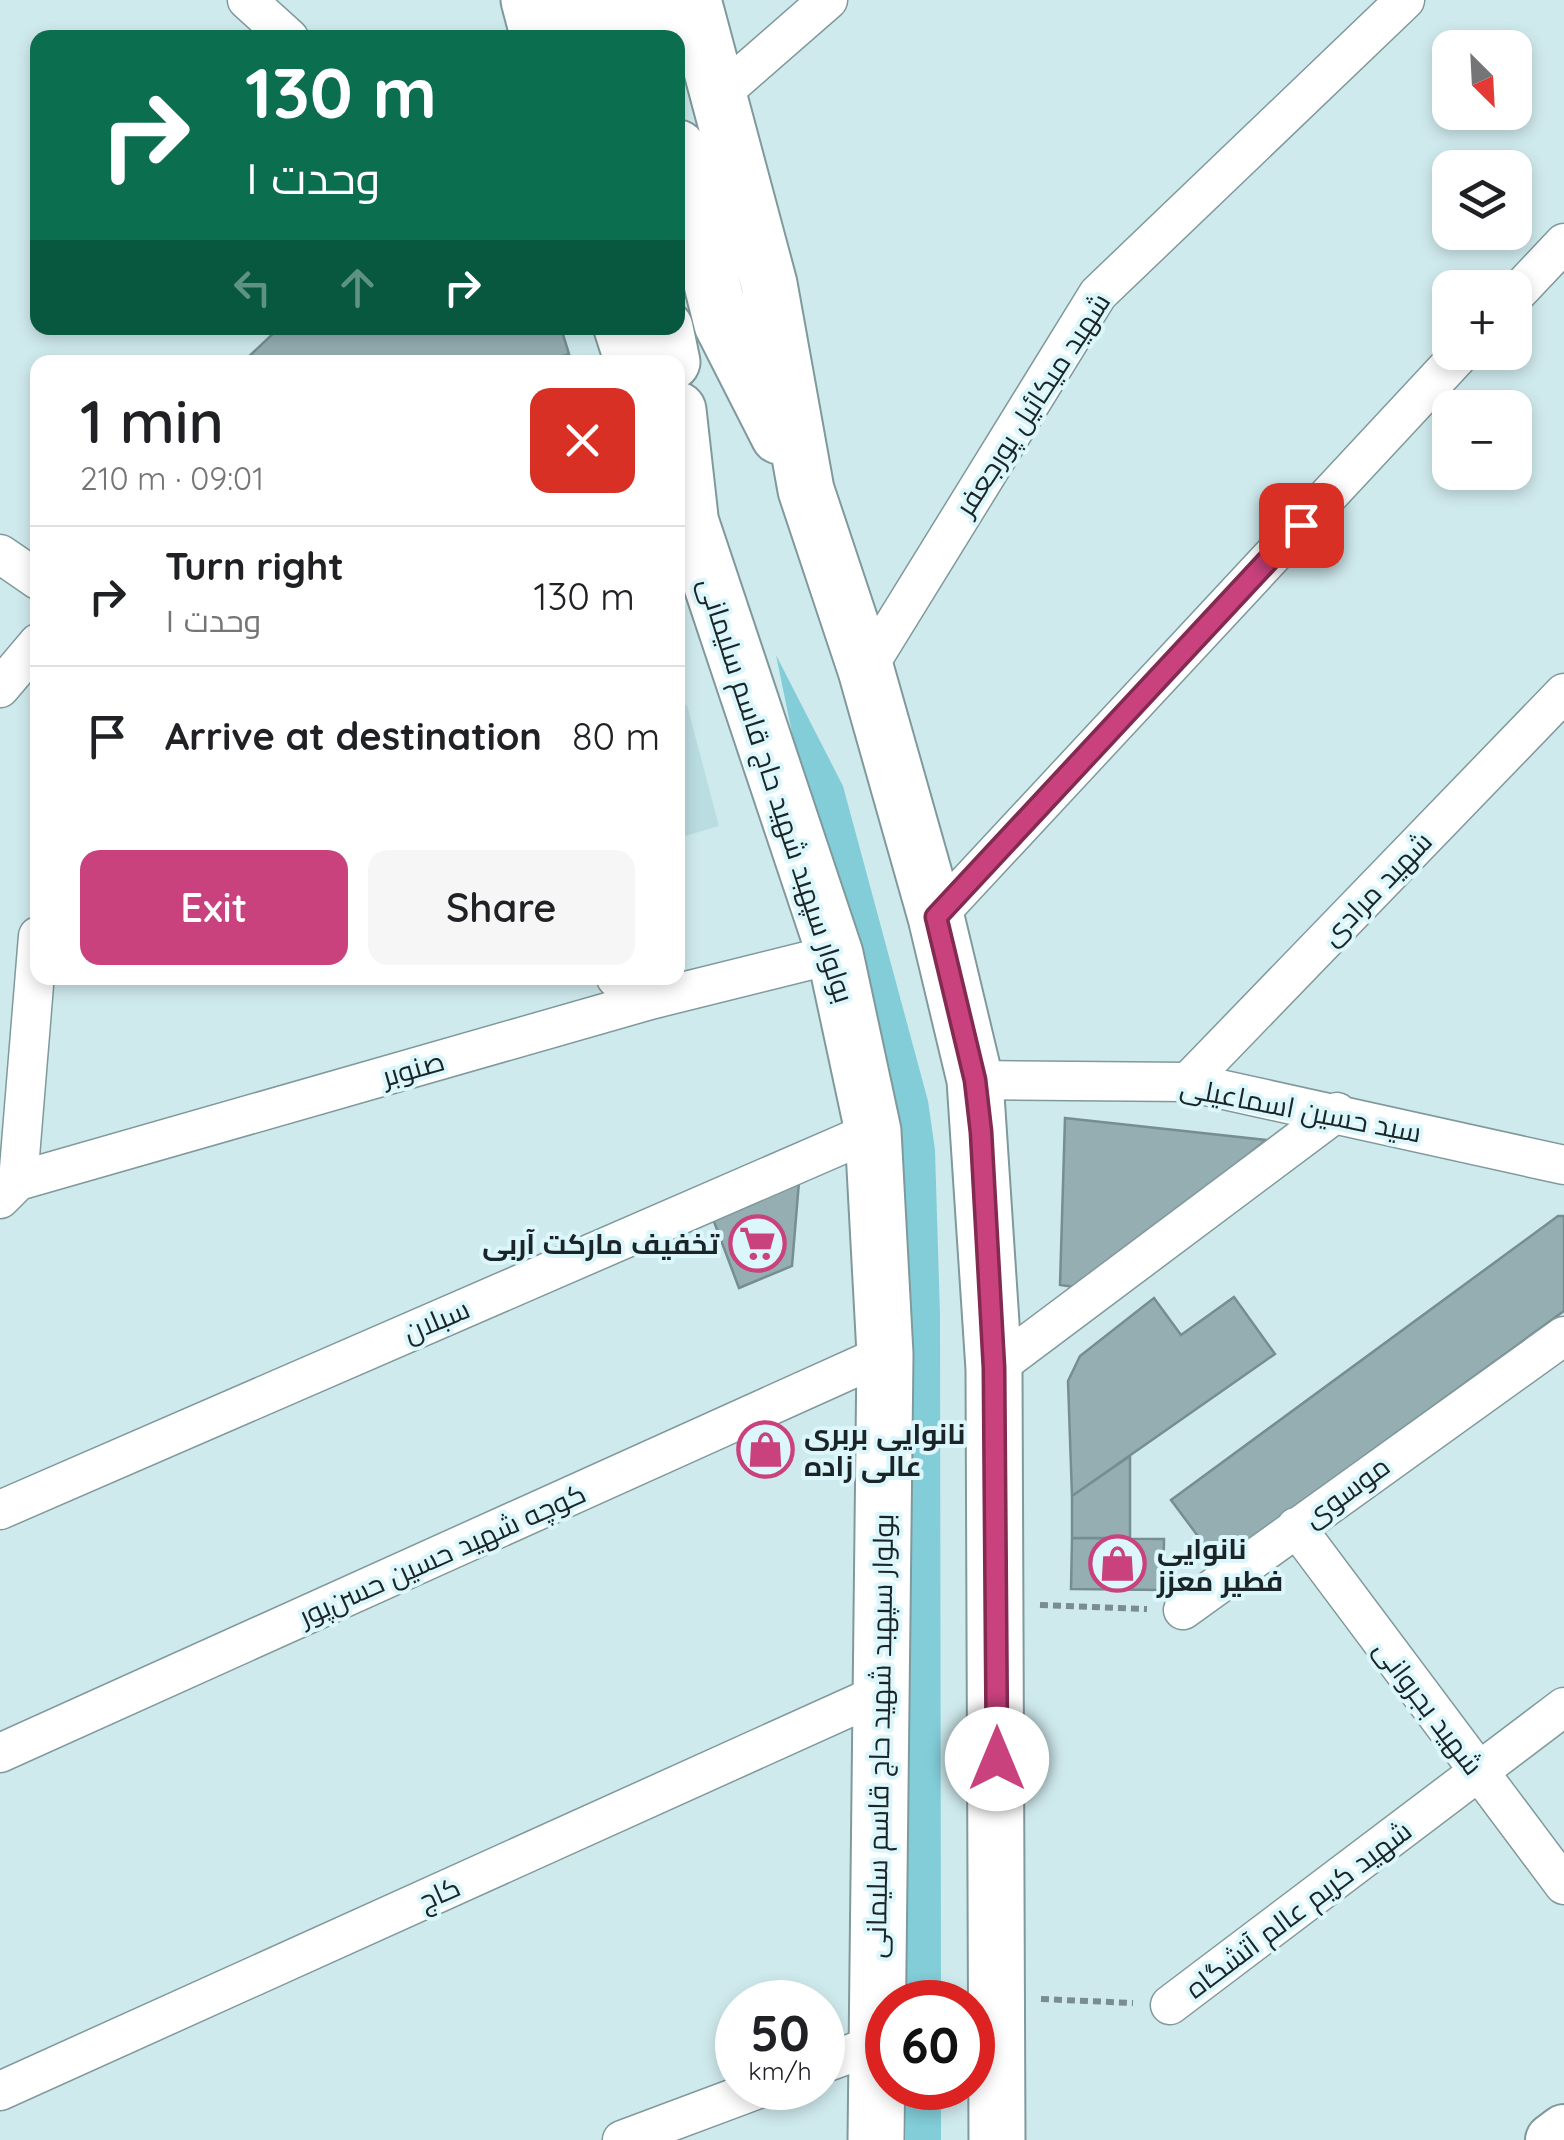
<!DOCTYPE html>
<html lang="en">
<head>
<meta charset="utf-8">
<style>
	body { margin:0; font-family:Quicksand,Cairo,sans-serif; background:#f6f6f6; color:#202124; height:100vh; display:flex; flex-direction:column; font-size:38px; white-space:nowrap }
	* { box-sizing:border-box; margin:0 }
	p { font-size:32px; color:#757577 }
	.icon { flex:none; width:55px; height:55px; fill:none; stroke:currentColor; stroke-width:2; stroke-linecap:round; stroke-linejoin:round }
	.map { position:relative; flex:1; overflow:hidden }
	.side { position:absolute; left:30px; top:355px; width:655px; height:630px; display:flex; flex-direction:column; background:#fff; border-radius:20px; box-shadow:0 5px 15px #0003 }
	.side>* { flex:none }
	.hud { position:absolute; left:30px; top:30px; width:655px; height:305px; border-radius:20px; box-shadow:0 5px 15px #0003; background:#0b6e4f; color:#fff; overflow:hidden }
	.needle { width:65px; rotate:156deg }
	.buttons { position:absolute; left:1432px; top:30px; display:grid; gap:20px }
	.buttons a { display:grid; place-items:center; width:100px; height:100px; border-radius:20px; background:#fff; box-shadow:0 5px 15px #0003; font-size:50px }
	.speed { position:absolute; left:715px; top:1980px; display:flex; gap:20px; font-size:50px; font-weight:700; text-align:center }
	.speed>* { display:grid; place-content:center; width:130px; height:130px; border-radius:50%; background:#fff; box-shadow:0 5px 15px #0003; line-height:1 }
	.speed small { font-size:25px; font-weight:400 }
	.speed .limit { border:15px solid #d22; background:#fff; color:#111 }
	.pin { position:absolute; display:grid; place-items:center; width:85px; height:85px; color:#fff; margin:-42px; border-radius:20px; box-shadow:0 5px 15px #0006 }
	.me { position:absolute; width:110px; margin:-55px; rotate:0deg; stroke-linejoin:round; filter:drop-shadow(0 0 8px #0008) }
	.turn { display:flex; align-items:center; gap:35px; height:210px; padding:0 50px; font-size:45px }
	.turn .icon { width:130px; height:130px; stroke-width:2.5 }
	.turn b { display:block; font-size:70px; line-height:85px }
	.lanes { display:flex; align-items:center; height:95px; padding:0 50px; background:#0003; justify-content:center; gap:50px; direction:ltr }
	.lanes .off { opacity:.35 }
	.round { display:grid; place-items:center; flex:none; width:105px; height:105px; border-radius:20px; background:#f6f6f6 }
	.overview { display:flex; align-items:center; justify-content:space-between; height:170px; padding:0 50px }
	h1 { font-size:60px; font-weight:600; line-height:75px }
	.primary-button { display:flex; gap:20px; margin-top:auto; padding:20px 50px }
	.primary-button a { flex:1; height:115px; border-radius:20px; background:#c9417d; color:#fff; font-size:40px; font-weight:600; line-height:115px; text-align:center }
	.primary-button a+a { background:#f6f6f6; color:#202124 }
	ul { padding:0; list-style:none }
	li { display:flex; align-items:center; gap:30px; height:140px; padding:0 50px; border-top:2px solid #e0e0e0 }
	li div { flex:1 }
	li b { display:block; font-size:38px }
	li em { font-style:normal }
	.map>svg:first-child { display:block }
	.built { fill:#badde2 }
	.green { fill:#82cdd7 }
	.building { fill:#95aeb2; stroke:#768e92; stroke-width:2.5 }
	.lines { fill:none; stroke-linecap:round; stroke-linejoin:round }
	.street-casing { stroke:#80999c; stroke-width:41 }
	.secondary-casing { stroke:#80999c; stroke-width:56 }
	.primary-casing { stroke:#80999c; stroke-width:59 }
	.path { stroke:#798c8f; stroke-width:6; stroke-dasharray:8 5; stroke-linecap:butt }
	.street { stroke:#fff; stroke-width:38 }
	.secondary { stroke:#fff; stroke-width:52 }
	.primary { stroke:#fff; stroke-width:55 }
	.route-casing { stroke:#832a51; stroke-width:25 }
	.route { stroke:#c9417d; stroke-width:18 }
	.labels { text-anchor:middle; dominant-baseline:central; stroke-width:8; stroke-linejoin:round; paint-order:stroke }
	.street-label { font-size:28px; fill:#1b2527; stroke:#dcf7fb }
	.poi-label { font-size:28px; font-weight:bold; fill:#1b2527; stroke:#dcf7fb; text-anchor:start }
</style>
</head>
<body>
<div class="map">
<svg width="1564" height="2140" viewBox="0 0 1564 2140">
	<rect width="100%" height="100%" fill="#cfeaed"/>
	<path class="built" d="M687,705L719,826L678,838V707Z"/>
	<path class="green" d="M776,655L843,786L928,1101L935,1150L940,1315L941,2002H906L904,1170L874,1033L808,811Z
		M906,2088H941V2140H906Z"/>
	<path class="building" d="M279,328H561L569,354L546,362H243Z
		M1065,1118L1266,1140L1087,1289L1060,1285Z
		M799,1182L792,1266L739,1288L713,1219Z
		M1558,1216H1564V1311L1218,1563L1171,1500Z
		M1234,1297L1275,1354L1072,1496L1068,1381L1080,1356L1154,1298L1181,1335Z
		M1130,1456V1538H1072V1496Z
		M1072,1538L1164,1539L1163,1590L1071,1589Z"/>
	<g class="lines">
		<defs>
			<path id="street" d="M247,0L289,38
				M718,96L828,0
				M1515,295L1564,243
				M0,554L38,580
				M866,670L1098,294L1405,0
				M0,688L38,643
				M936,917L1462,352
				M616,978L650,1000
				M975,1080L1188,1082L1564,1165
				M1188,1082L1564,693
				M18,1181L38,936
				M0,1199L18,1181L650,1000L835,954
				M994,1369L1337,1112
				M0,1510L873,1131
				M1296,1527L1564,1885
				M1183,1610L1564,1336
				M0,1753L885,1354
				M1170,2005L1564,1707
				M822,2064L874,2045
				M0,2091L879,1694
				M622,2140L761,2088"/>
			<path id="secondary" d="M1552,2140L1564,2131"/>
			<path id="primary" d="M529,0L539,38
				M585,0L594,38
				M640,0L650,38
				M693,0L769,284L806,490L866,670L936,917L975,1080L994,1369L997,2140
				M678,148L722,324L779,436
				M622,328L633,362
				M665,328L672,362
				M678,410L690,517
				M678,484L835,954L873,1131L885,1354L876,2140"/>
		</defs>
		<use href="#street" class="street-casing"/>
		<use href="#secondary" class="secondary-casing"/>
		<use href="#primary" class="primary-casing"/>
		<path class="path" d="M1040,1605L1147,1609
			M1041,1999L1133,2003"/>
		<use href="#street" class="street"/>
		<use href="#secondary" class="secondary"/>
		<use href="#primary" class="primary"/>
	</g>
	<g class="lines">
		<defs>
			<path id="route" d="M997,1759L994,1368L981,1132L975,1080L936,917L1301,525"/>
		</defs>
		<use href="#route" class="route-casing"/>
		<use href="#route" class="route"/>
	</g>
	<defs>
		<symbol id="supermarket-ring" viewBox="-11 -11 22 22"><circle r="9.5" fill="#dcf7fb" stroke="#c9417d" stroke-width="1.5"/><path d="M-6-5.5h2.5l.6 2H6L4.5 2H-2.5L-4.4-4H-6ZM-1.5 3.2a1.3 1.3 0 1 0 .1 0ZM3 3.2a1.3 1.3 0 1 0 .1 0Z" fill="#c9417d"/></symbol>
		<symbol id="shop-ring" viewBox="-11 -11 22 22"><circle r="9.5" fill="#dcf7fb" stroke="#c9417d" stroke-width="1.5"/><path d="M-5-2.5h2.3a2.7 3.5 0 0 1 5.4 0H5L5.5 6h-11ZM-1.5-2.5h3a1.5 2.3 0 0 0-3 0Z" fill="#c9417d"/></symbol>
	</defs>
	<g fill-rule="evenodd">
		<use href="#supermarket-ring" x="726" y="1212" width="63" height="63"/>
		<use href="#shop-ring" x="734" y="1418" width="63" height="63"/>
		<use href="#shop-ring" x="1086" y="1532" width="63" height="63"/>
	</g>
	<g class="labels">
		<g class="street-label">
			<text transform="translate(1032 404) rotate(-57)">شهید میکائیل پورجعفر</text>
			<text transform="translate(777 790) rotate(72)">بولوار سپهبد شهید حاج قاسم سلیمانی</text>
			<text transform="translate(1376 888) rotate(-46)">شهید مرادی</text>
			<text transform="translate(413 1068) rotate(-16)">صنوبر</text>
			<text transform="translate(1301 1109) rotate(11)">سید حسین اسماعیلی</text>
			<text transform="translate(436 1320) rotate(-23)">سبلان</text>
			<text transform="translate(1346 1491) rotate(-36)">موسوی</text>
			<text transform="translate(442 1554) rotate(-24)">کوچه شهید حسین حسن‌پور</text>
			<text transform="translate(1429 1707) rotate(53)">شهید بجروانی</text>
			<text transform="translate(879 1736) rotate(-89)">بولوار سپهبد شهید حاج قاسم سلیمانی</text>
			<text transform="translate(439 1893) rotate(-24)">کاج</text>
			<text transform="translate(1298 1909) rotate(-37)">شهید کریم عالم آتشگاه</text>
		</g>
		<g class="poi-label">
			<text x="719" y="1243" text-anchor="end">تخفیف مارکت آربی</text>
			<text x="804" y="1433">نانوایی بربری<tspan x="804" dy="32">عالی زاده</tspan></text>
			<text x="1157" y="1548">نانوایی<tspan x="1157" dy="32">فطیر معزز</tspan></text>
		</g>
	</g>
</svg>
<div class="buttons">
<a><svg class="needle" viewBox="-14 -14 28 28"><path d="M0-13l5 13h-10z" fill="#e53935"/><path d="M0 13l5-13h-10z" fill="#757577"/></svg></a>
<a><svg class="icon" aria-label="layers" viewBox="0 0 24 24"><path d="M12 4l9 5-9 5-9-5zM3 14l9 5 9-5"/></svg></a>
<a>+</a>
<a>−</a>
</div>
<div class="speed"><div>50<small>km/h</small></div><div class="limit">60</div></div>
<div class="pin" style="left:1301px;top:525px;background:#d93025"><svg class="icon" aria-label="arrive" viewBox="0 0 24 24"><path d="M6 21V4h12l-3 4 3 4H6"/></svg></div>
<svg class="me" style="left:997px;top:1759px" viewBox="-20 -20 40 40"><circle r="19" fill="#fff"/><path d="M0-13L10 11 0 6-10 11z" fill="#c9417d"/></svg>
<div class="hud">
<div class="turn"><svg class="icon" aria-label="right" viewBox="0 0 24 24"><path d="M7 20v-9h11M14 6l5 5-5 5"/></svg><div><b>130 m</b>وحدت ۱</div></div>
<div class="lanes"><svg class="icon off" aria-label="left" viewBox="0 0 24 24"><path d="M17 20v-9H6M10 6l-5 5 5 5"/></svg><svg class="icon off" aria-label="ahead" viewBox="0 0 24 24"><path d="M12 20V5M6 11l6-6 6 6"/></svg><svg class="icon" aria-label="right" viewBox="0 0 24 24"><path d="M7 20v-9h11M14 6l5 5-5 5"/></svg></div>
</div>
<section class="side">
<div class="overview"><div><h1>1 min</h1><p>210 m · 09:01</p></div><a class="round" style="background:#d93025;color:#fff"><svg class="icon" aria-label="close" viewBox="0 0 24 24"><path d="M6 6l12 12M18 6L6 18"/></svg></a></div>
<ul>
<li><svg class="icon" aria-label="right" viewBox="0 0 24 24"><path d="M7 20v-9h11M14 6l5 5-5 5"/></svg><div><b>Turn right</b><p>وحدت ۱</p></div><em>130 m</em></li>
<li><svg class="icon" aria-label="arrive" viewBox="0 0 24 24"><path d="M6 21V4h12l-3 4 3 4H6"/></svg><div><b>Arrive at destination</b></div><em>80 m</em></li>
</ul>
<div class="primary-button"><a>Exit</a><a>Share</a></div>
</section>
</div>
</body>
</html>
